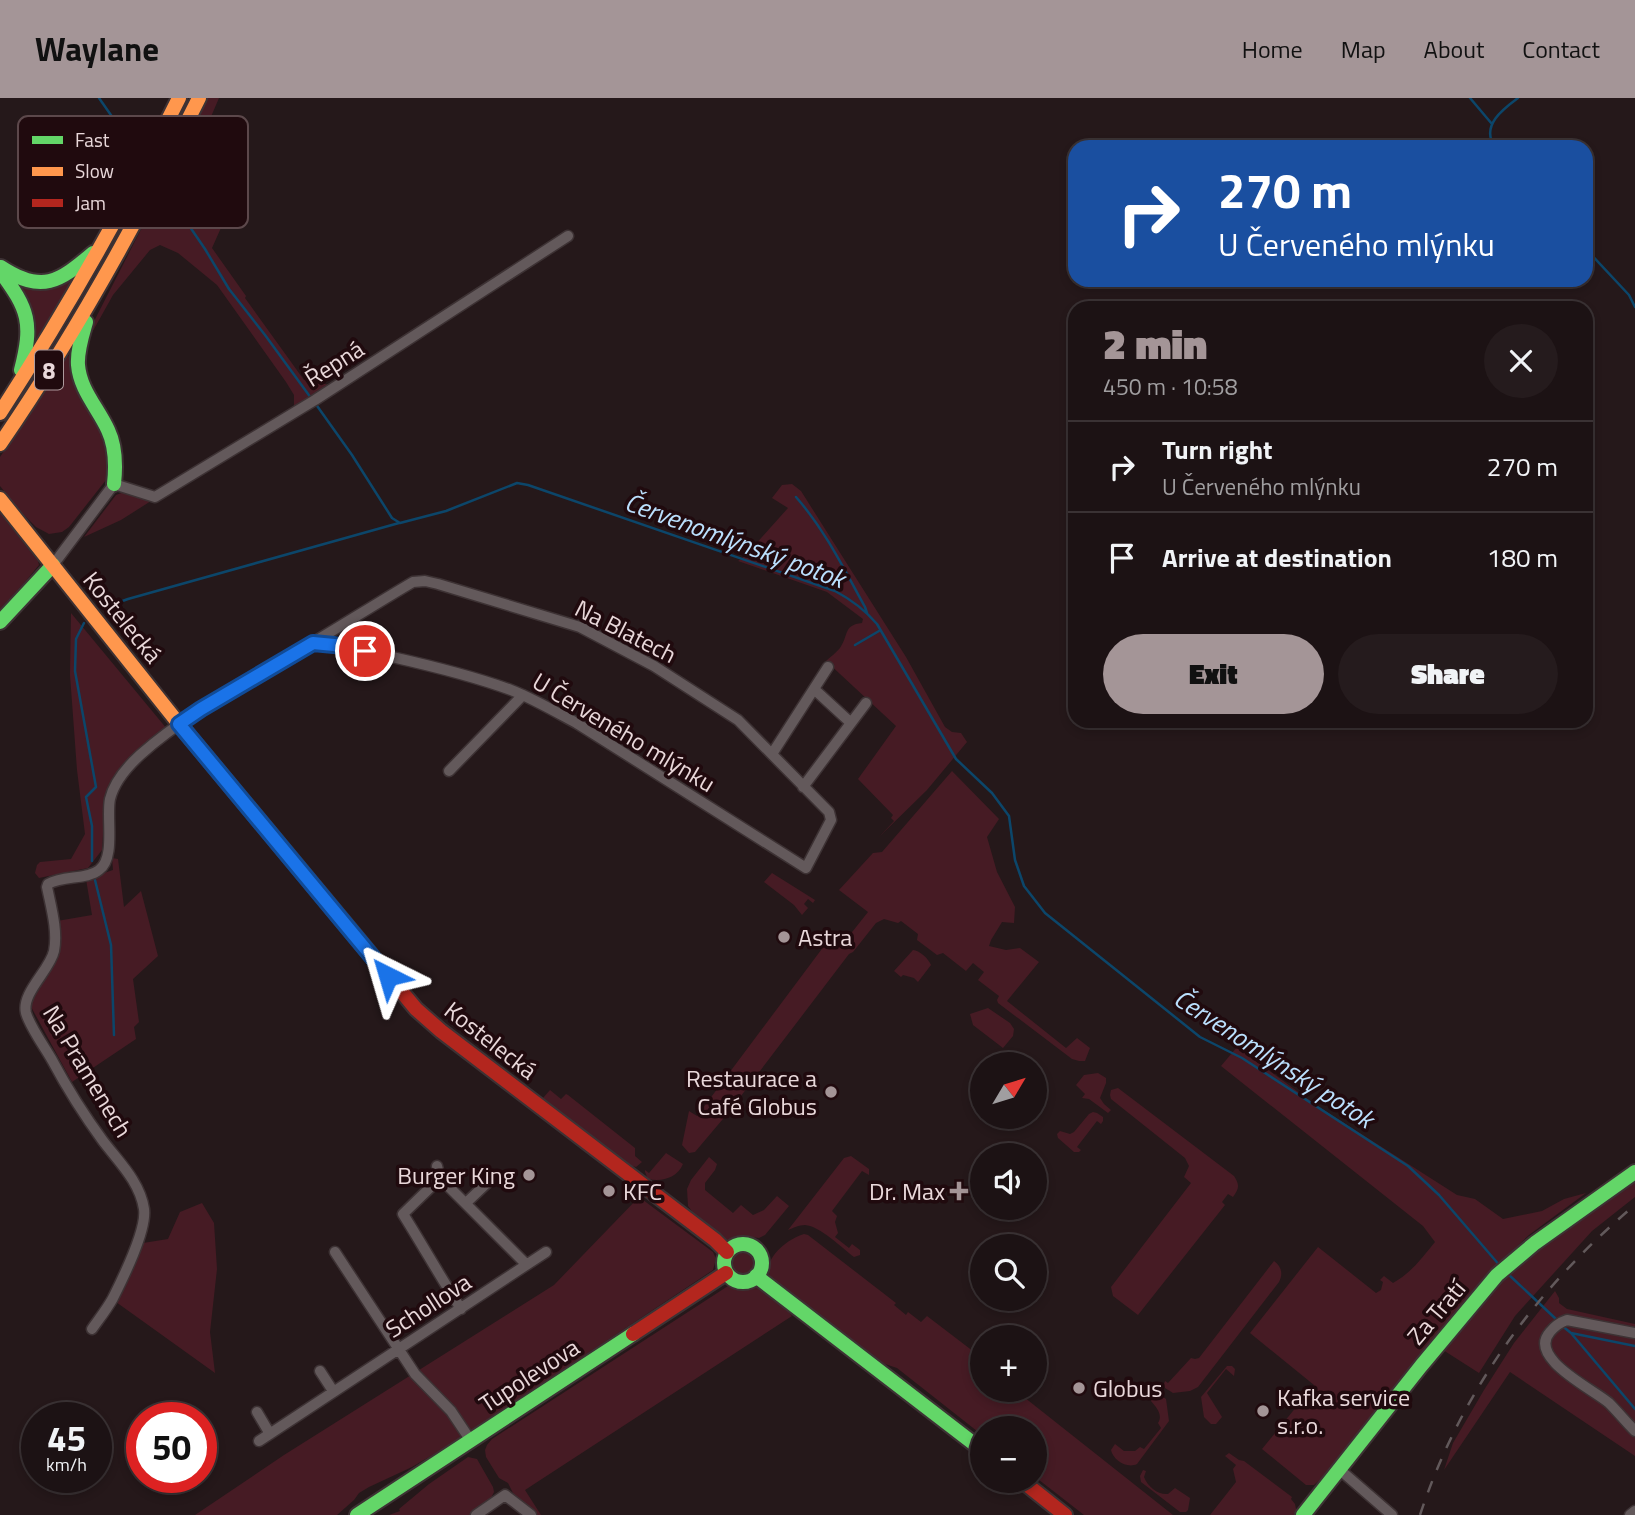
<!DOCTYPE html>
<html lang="en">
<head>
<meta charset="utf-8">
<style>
	body { margin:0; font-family:"Titillium Web",sans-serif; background:#251b1d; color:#f1f3f6; height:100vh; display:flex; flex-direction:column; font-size:26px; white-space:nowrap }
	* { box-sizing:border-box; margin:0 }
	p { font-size:23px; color:#a09ea0 }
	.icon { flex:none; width:38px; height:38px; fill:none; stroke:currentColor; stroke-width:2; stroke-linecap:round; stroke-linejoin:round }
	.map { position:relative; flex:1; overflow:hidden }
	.drawer { position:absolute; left:1068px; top:203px; width:525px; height:427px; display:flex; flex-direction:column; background:#1c1214; border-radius:21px; box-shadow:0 4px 10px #0003,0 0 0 2px #3a3234 }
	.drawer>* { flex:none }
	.banner { position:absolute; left:1068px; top:42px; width:525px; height:147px; border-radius:21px; box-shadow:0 4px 10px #0003,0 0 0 2px #3a3234; background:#1a4fa0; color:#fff; overflow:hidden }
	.needle { width:46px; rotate:52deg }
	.controls { position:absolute; left:970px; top:954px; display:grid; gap:14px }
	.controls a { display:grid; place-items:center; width:77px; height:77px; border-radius:50%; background:#1c1214; box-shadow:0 4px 10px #0003,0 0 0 2px #3a3234; font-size:35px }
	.speed { position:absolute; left:21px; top:1304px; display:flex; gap:14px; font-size:35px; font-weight:700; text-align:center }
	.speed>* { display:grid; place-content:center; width:91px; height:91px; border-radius:50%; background:#1c1214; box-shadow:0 4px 10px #0003,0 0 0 2px #3a3234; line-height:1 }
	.speed small { font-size:18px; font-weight:400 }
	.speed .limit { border:10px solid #d22; background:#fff; color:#111 }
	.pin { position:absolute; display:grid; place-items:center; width:60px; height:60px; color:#fff; margin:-30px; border:4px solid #fff; border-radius:50%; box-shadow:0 2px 7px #0007 }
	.me { position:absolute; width:77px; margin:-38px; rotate:320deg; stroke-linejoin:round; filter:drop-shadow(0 0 5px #0008) }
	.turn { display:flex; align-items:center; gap:24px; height:147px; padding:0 35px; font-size:32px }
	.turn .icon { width:91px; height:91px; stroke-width:2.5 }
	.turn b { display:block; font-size:49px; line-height:60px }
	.round { display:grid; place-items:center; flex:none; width:74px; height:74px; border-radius:37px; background:#251b1d }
	.overview { display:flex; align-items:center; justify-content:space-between; height:119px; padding:0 35px }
	h1 { font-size:42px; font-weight:800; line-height:52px; color:#a49597 }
	.action { display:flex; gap:14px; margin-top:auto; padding:14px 35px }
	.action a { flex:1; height:80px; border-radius:42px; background:#a49597; color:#111; font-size:28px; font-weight:800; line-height:80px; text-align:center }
	.action a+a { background:#251b1d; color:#f1f3f6 }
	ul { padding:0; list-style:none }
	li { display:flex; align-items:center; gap:21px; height:91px; padding:0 35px; border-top:2px solid #3a3234 }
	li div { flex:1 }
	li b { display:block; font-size:26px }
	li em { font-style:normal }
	header { display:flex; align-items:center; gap:42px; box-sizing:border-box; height:98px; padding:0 35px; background:#a49597; color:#111 }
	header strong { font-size:33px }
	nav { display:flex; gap:38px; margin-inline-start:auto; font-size:24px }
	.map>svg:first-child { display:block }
	.green { fill:#461b24 }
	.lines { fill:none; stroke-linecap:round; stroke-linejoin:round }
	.stream { stroke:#0c466a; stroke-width:2.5 }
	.street-casing { stroke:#3d3234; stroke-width:13 }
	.fast-casing { stroke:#3d3234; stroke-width:18 }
	.slow-casing { stroke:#3d3234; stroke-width:18 }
	.jam-casing { stroke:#3d3234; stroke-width:18 }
	.street { stroke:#63595b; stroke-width:10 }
	.fast { stroke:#63d668; stroke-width:14 }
	.slow { stroke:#ff974d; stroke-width:14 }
	.jam { stroke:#b3261e; stroke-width:14 }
	.rail { stroke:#62595b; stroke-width:2.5; stroke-dasharray:12 12; stroke-linecap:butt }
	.route-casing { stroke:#114b97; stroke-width:18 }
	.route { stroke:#1a73e8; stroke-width:12 }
	.poi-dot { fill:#a49597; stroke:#200a0e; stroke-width:2.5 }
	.labels { text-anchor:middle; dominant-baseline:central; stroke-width:7; stroke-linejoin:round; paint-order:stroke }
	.shield { fill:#200a0e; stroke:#ad9a9d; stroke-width:2 }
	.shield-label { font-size:23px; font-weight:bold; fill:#e9d8da }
	.street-label { font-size:24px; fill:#e9d8da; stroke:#200a0e }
	.poi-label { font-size:24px; fill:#e9d8da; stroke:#200a0e; text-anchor:start }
	.water-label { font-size:26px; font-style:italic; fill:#bbe0fe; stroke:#200a0e }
	.key { fill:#200a0e; stroke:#5c484b; stroke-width:2 }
	.key-label { font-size:19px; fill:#e9d8da }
</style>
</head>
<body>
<header>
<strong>Waylane</strong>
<nav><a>Home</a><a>Map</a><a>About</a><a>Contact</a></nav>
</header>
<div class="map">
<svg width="1635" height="1417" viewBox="0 0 1635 1417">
	<rect width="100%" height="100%" fill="#25181a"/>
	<path class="green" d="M206,0H219L192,63L187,69L178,96L196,120L224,123L212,150L246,198L245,200L304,282L330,287L294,308V297L286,284L217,187L178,155L160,147L150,152L113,197L89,240L88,235L174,67Z
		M73,183L34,248L19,185L57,189Z
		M71,255L108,348L106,382L69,429L62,434L49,436L36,429L22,415L0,388V359L64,263Z
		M792,386L801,393L906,559L945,629L952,634L961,635L967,644L927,692L879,739L894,723L891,720L893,717L858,681L896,628L826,563C830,559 836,555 840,550C849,537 843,527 862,525L863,521L827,494L738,463L746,457L788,410L772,400L782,387Z
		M124,394L151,403L121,422L84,439L116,397Z
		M0,415L38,463L39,467L25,484L0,511Z
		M71,515L167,631L136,654L116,676L105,705L102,752L88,770L39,780L35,775L37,767L40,764L71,761L85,736L77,672L70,577Z
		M952,673L999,721L987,739L997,774L1015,809L1014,825L1002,824L991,842L989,848L1006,852L1020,850L1039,864L1007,903L1066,950L1077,940L1090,950L1085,963H1079L1072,961L998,905L997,902L999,898L978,882L984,874L973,865L966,873L943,855L937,857L917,842L918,836L901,823L898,825L884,821L876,825L853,854L849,856L728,1015L695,1054L689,1055L682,1047L689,1013L697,1018L830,840L841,848L868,814L839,792L873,755L882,754Z
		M112,760L118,761L124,809L141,793L158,858L133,881L139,924L134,929L136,941L72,984L30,907L56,862L60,842L57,823L92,817L86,781L113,772Z
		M772,775L815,802L813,805L808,801L804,806L808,810L802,817L794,807L764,784Z
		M913,852C919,852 929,861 931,867L918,884L914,880L903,877L901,879L894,873Z
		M988,910L1010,925L1014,931L1013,938L1003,950L973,927L970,916Z
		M1237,949L1316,1007L1457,1097L1475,1101L1503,1121L1542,1113L1564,1101L1586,1095L1529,1137L1493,1172L1436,1240L1414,1264L1323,1379L1314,1387H1306L1262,1351L1314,1287L1250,1235L1318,1149L1376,1195L1381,1192L1383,1184L1380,1182L1384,1178L1393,1185C1411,1175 1422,1160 1435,1144L1423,1128L1221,968Z
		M1098,975L1106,980V985L1100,1000L1104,1006L1111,1012L1108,1015L1089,1001L1082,1000L1085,996L1076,987L1084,977Z
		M1118,990L1234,1078C1240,1087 1239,1091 1233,1099L1228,1096L1222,1104L1225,1107L1138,1217L1113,1198L1111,1189L1191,1085L1184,1079L1189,1068L1185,1060L1111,1001L1110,997L1111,992Z
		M550,992L561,1001L566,996L568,997L635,1050V1058L642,1064L636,1069L632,1068L543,1000Z
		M1093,1014L1097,1015L1103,1019V1023L1101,1026L1097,1023L1077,1049L1081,1052L1079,1054H1074L1058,1040L1057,1036L1060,1033L1070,1036L1074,1034L1089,1016Z
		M666,1055L683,1066C677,1080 662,1084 648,1081L645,1074V1072L649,1075Z
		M851,1058L869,1071V1077L862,1073L832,1113L837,1118L835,1124L838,1135L835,1139L849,1150L852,1146L860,1152V1157L854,1159C842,1150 820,1128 805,1127C799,1127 793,1130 788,1132L844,1060Z
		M709,1059L717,1066L715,1072L705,1085V1092L733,1115L741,1107L753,1117L764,1112L777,1098L789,1108L765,1137L759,1140L740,1138L738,1141L728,1142L721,1140L697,1120L688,1108L687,1091L691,1082Z
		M1635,1083V1099L1592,1133L1515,1218L1479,1275L1443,1252L1499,1186L1536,1153Z
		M639,1099L713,1154L716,1161L713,1172L448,1348L412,1369L369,1389L359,1395L354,1402L337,1417H195L284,1357L554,1187Z
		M202,1105L214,1125L217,1171L210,1234L215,1275L116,1204L143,1145L168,1141L180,1114Z
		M804,1136L808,1137L896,1205L894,1207L906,1217L908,1214L921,1224L927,1218L982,1260V1292H1015L1173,1417H1084L1034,1378V1330H982V1337L897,1270L885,1266L868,1257L768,1179C764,1160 787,1141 804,1136Z
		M729 1165a13 13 0 1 1 26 0a13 13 0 1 1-26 0Z
		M1274,1163C1282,1169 1283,1176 1279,1184L1198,1289L1190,1293L1173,1295L1165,1290L1164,1286L1165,1283L1168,1285L1191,1260L1195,1261L1199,1260Z
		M756,1187C771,1191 782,1205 792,1218L525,1392L541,1417H536L516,1401L508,1385L499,1380L486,1359L485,1352L487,1347L492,1341L728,1188L745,1190Z
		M1555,1193L1559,1200V1205L1567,1211L1635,1226V1358L1510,1274L1444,1372L1453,1345L1484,1292L1514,1245Z
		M1227,1268H1232L1235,1271L1234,1278L1226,1271L1207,1295L1222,1319L1216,1326H1211L1204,1319L1201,1299Z
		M1156,1294L1166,1301L1169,1323L1137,1366C1127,1371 1113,1362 1111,1352L1115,1346L1124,1353H1135L1140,1349L1144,1351L1161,1330L1158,1325C1163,1317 1157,1310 1151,1303Z
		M1229,1355L1239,1362L1244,1363L1292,1399L1291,1401L1295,1406L1297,1416L1296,1417H1210L1236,1384L1233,1371L1236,1367L1225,1358Z
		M468,1359L477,1361L493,1389L494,1394L489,1404L469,1417H389L400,1413L399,1411L429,1386Z
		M1143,1372L1146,1373L1144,1379C1148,1389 1158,1397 1168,1396L1175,1390L1190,1400L1188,1412L1186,1414H1180L1141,1384L1140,1378Z"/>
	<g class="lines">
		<path class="stream" d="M99,0L141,60
			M1470,0L1492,26
			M1495,49C1480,28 1503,11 1518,0
			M162,88L205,151L229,191L265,237L311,300
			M1586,151L1629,197L1635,209
			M315,305L352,357L392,420L400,425L446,413L517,385L528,387L835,493C852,502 865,512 877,526L956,661L992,695L1009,718L1015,762L1024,788L1045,815L1200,939L1242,960L1408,1068L1439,1097L1501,1169
			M796,399C825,432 844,471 865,509L867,515
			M103,510L128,501L399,425
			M84,525L76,541L75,573L96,689L86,699L92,728V763
			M855,547L879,533
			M95,782L111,847L114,937
			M1508,1176L1557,1222
			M1561,1227L1571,1235L1635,1248
			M1571,1235L1635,1311"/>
		<defs>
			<path id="street" d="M53,467L114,386L155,399L315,302L568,138
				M814,591L851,625
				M772,656L828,569
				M449,673L523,597
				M803,689L866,605
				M437,1068L440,1080L526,1166
				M440,1080L403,1116C423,1148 441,1180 461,1211
				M466,1105L487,1085
				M335,1154L415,1276L451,1313L471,1343
				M92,1231C99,1221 107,1211 113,1200C123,1180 147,1132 144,1111C140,1084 119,1064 103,1043C84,1017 67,990 52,962C44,948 30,929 26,915C21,895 50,872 54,853C58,833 51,809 47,789L48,786C63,777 87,782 99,772C116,760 106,719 110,701C114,684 127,669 140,657C185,617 238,589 290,558C332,534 372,508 413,484L425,483L438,486L580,529L654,568L738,622L829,714L831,722L806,770L578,626C556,614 534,601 511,592C473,578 432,568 392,559C366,554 340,547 313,545
				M1635,1235L1567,1222C1561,1224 1554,1229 1550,1234C1527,1260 1593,1291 1609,1305C1618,1314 1626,1324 1635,1333
				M320,1273L333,1293
				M257,1314L270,1336
				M259,1343L546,1154
				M1339,1371L1392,1417
				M476,1417L505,1397L531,1417
				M1630,1417L1635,1413"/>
			<path id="fast" d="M1,169C42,196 59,184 93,155
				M0,173C29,212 33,225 21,272
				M86,224C82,238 77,253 78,267C80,292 98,310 108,332C116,349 116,368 114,386
				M0,524L53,467
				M724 1165a19 19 0 1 1 38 0a19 19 0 1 1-38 0Z
				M756,1178L982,1352
				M357,1417L633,1236
				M1303,1417L1421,1268L1497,1177L1535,1145L1635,1074"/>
			<path id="slow" d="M0,315C66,213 125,109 179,0
				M0,346C76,236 140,119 199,0
				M0,401L179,626L342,822"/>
			<path id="jam" d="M342,822L416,911L441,933L715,1142L727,1154
				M633,1236L726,1175
				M1021,1382L1065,1417"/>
		</defs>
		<use href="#street" class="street-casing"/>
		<use href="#fast" class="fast-casing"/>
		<use href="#slow" class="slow-casing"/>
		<use href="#jam" class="jam-casing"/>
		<use href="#street" class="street"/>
		<use href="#fast" class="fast"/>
		<use href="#slow" class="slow"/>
		<use href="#jam" class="jam"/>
		<path class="rail" d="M1420,1417C1460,1295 1537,1189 1635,1107"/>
	</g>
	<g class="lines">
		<defs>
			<path id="route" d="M365,553L334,547L313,545L201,611L179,626L388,878"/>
		</defs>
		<use href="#route" class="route-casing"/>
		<use href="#route" class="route"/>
	</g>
	<g class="poi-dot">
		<circle cx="784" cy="839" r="7"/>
		<circle cx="831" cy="994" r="7"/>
		<circle cx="529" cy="1077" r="7"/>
		<circle cx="609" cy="1093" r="7"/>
		<path d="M955.5 1082.5h7v7h7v7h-7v7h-7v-7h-7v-7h7z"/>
		<circle cx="1079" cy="1290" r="7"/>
		<circle cx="1263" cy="1313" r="7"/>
	</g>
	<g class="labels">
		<rect class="shield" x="35" y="252.5" width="28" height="39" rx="5"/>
		<g class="shield-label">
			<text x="49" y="272">8</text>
		</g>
		<g class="street-label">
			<text transform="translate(334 265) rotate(-32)">Řepná</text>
			<text transform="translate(123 519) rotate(51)">Kostelecká</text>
			<text transform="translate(626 533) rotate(27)">Na Blatech</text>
			<text transform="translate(624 634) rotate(31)">U Červeného mlýnku</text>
			<text transform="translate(491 942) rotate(38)">Kostelecká</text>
			<text transform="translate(88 973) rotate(59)">Na Pramenech</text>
			<text transform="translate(428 1207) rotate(-33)">Schollova</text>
			<text transform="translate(1436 1214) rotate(-50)">Za Tratí</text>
			<text transform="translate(529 1277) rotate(-33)">Tupolevova</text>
		</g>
		<g class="poi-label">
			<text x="798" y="839">Astra</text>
			<text x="817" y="980" text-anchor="end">Restaurace a<tspan x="817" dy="28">Café Globus</tspan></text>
			<text x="515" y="1077" text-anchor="end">Burger King</text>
			<text x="623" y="1093">KFC</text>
			<text x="945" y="1093" text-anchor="end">Dr. Max</text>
			<text x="1093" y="1290">Globus</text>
			<text x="1277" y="1299">Kafka service<tspan x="1277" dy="28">s.r.o.</tspan></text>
		</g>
		<g class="water-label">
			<text transform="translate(735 442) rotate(20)">Červenomlýnský potok</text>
			<text transform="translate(1274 960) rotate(33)">Červenomlýnský potok</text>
		</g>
	</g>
	<rect x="18" y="18" width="230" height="112" rx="10" class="key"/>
	<rect x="32" y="38" width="31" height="8" fill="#63d668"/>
	<rect x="32" y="69" width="31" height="9" fill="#ff974d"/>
	<rect x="32" y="101" width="31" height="8" fill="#b3261e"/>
	<g class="key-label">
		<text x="75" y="49">Fast</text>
		<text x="75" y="80">Slow</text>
		<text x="75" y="112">Jam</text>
	</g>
</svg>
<div class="controls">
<a><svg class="needle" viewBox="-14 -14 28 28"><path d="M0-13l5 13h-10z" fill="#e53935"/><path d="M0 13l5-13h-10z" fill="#a09ea0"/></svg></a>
<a><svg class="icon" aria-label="sound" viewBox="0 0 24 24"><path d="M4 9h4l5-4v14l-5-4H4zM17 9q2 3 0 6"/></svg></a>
<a><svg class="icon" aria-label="search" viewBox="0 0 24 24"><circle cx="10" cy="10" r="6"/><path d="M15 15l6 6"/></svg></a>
<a>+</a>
<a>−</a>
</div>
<div class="speed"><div>45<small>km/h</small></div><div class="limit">50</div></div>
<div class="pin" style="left:365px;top:553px;background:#d93025"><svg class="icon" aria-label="arrive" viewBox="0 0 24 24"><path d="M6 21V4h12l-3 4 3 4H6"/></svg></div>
<svg class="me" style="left:388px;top:878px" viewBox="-20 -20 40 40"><path d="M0-17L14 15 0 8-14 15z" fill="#1a73e8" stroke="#fff" stroke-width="4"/></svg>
<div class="banner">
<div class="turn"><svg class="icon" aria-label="right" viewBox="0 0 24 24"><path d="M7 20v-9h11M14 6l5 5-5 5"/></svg><div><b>270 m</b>U Červeného mlýnku</div></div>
</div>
<section class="drawer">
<div class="overview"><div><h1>2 min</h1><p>450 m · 10:58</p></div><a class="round"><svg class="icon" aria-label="close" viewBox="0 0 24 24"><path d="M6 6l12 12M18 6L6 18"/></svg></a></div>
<ul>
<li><svg class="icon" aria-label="right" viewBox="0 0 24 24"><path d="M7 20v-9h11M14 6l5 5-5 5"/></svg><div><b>Turn right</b><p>U Červeného mlýnku</p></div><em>270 m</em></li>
<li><svg class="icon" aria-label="arrive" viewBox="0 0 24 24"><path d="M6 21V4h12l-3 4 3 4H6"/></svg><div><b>Arrive at destination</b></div><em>180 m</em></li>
</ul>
<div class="action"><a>Exit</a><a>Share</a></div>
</section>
</div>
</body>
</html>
